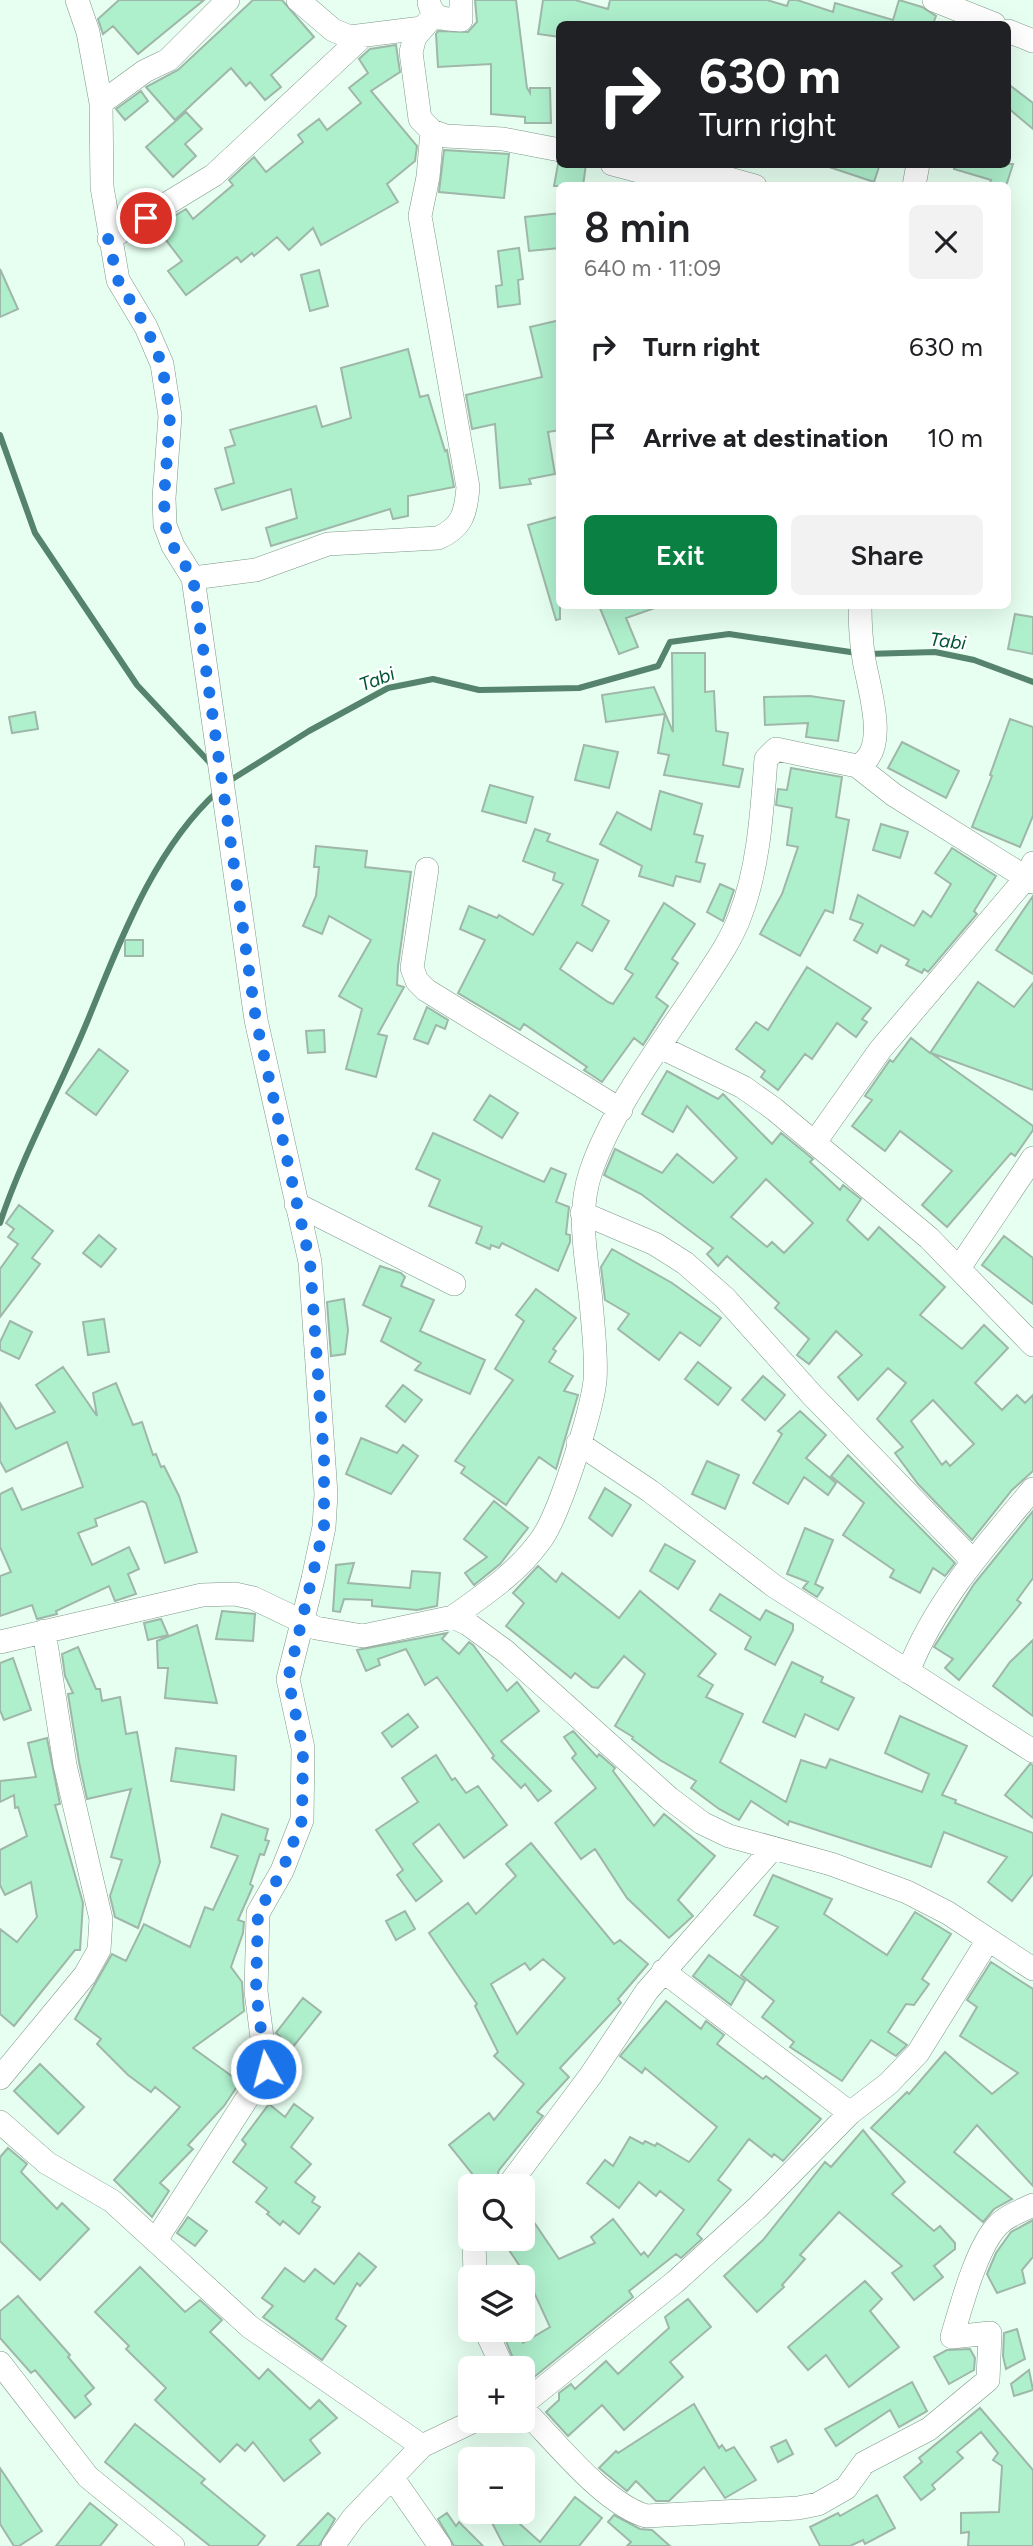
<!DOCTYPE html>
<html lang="en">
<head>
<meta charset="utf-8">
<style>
	body { margin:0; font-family:Figtree,sans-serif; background:#f2f2f2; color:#202124; height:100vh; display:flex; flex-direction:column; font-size:26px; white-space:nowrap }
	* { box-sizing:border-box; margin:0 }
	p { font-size:23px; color:#757577 }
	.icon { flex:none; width:38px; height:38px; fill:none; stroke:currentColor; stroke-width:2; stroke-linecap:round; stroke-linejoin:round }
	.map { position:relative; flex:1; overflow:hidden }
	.drawer { position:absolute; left:556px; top:182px; width:455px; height:427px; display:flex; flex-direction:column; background:#fff; border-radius:10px; box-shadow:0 7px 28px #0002 }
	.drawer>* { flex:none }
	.top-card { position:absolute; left:556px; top:21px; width:455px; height:147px; border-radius:10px; box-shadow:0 7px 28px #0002; background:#202124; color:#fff; overflow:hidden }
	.fabs { position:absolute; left:458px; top:2174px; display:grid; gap:14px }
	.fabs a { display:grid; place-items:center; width:77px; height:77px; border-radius:10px; background:#fff; box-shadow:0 7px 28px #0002; font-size:35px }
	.pin { position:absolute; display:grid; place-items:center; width:60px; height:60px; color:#fff; margin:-30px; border:4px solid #fff; border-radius:50%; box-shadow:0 2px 7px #0007 }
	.me { position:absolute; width:77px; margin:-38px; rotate:353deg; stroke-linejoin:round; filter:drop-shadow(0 0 5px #0008) }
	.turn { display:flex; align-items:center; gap:24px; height:147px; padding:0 28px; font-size:32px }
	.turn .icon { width:91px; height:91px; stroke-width:2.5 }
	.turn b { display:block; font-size:49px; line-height:60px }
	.round { display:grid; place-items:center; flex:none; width:74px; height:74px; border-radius:10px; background:#f2f2f2 }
	.overview { display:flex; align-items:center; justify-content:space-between; height:119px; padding:0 28px }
	h1 { font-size:42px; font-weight:600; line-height:52px }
	.button { display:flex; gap:14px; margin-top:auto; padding:14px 28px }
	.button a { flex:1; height:80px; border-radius:10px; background:#0b8043; color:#fff; font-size:28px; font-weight:600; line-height:80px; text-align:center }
	.button a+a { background:#f2f2f2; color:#202124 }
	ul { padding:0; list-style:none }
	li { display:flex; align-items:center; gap:21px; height:91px; padding:0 28px }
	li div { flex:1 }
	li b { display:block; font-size:26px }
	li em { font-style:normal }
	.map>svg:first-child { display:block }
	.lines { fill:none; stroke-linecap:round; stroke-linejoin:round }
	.stream { stroke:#55836b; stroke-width:6 }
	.building { fill:#aeefcc; stroke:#9fb7a9; stroke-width:2; fill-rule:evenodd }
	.minor-casing { stroke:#7f9689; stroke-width:24 }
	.minor { stroke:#fff; stroke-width:23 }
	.route { stroke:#1a73e8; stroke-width:12; stroke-dasharray:0 21.6 }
	.labels { text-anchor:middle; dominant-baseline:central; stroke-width:5; stroke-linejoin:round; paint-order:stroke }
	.water-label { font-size:19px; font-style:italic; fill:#005435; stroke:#fff }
</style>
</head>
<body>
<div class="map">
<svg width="1033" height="2546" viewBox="0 0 1033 2546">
	<rect width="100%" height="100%" fill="#e6fff1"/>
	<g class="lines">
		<path class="stream" d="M0,435L35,533L137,685L212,765
			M867,654L935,652L974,660L1033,682
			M226,783L309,731L388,688L433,679L479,690L579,688L658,666L670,642L729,634L857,653
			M0,1223C23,1154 59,1090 87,1022C120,942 153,850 218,791"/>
	</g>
	<path class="building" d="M119,0H204L138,54L113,26L103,34L98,19Z
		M253,0H282L314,37L271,75L281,87L265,100L250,82L246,86L231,68L175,120L146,87L178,70Z
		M475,0H516L527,88L530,93V88H550L551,123H525V117L491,114V64L438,67L436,34L438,31L468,32L477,22Z
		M543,0H575L608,9L610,0H767L787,6L789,0H797L833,12L835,3L893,20L899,0L922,7L936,16L933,24H560V37L538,34Z
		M396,45L400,72L371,91L417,146L415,161L387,184L398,202L321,245L313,228L289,250L277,237L254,256L252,253L241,262L237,257L186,295L168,271L182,261L156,227L186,209L193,219L233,185L229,180L254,157L266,172L303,142L298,135L319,119L327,130L361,103L349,88L368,73L359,59L370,49Z
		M1008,84L1033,103V129L1008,108Z
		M141,91L148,101L125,120L116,109Z
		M186,112L202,129L185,144L196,156L173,177L146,147Z
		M444,150L509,154L504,198L439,192Z
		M558,164H586L583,186H554Z
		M829,164H880L874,182L829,167Z
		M954,164H1013L1006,186H989L991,180L954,169Z
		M560,213V248L529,251L525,217Z
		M519,248L523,279L518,280L520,304L498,307L496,286L502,285L498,251Z
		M0,269L18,309L0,317Z
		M319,270L328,306L310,311L301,275Z
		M560,320V430L548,432L555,474L529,479L531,484L500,488L495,424L472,429L466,395L542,377L530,327Z
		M408,349L420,397L428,395L445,451L447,450L454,487L408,496V516L393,519L390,509L271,546L266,528L297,518L291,489L222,510L215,489L234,483L225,448L235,445L230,430L316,406L322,427L351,418L341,368Z
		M560,516V619L556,620L528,525Z
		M599,606H654L655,608L626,618L638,647L619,654Z
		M1015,614L1033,617V654L1008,649Z
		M672,653H705V692L714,691L716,731L728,733L723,765L743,769L739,787L664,775L669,755L658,753L665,714L606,722L602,695L654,687L673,732Z
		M810,696L844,701L838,741L806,737L808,723L765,725L764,697Z
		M35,712L38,729L12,733L9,717Z
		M1010,719L1033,727V816L1020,847L972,827L992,776L990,775Z
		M902,742L959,771L946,798L888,768Z
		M584,745L618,752L609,788L575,780Z
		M791,768L842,777L836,817L849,820L833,913L825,910L800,956L760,934L782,894L798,847L787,845L792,808L776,805L778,789L787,790Z
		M490,785L533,797L526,823L482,811Z
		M660,791L702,804L694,834L703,836L696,862L705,864L700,882L676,876L673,886L639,876L642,866L600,844L617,812L651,830Z
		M881,824L908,832L900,858L873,850Z
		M535,829L550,834L547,841L598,860L582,905L609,921L592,951L577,942L560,969L608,1002L613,1004L633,974L625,969L664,903L695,924L672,959L678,963L656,997L668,1006L643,1045L634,1038L602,1082L584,1070L587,1067L524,1024L520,1030L458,993L485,940L460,929L469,906L497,918L499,915L533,935L563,884L553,880L555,873L523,861Z
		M316,846L367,851L365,867L411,872L398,966L397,985L404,987L378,1034L387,1036L376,1077L346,1069L362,1009L339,996L371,940L329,916L322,934L303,926L316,896L319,867H314Z
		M952,848L996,876L974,911L977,914L928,972L924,969L922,973L906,965L909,960L881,945L877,953L854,940L863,924L850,919L858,895L914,926L923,911L931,917L951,884L935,873Z
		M720,884L734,890L723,921L707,912Z
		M1033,896V974L996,950Z
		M125,940H143V956H125Z
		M807,967L871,1008L862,1019L867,1022L856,1037L837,1023L812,1059L805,1054L778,1090L761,1077L765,1071L736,1049L756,1022L768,1030Z
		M978,982L1014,1007L1033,983V1090L931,1053L1033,1126V1130L1015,1156L1011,1153L947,1227L922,1205L952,1171L900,1131L885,1151L852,1126L872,1100L865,1096L890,1060L893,1062L911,1038L930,1053Z
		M427,1007L448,1020L445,1029L436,1025L428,1044L414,1039Z
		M324,1030L325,1052L308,1053L306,1031Z
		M99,1049L128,1071L96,1115L66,1093Z
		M667,1071L718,1099L723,1094L772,1144L781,1133L813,1159L810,1162L840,1190L843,1185L861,1199L847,1220L868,1240L879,1227L945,1287L920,1315L962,1349L984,1325L1008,1348L975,1383L1002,1410L1017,1395L1025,1403L1033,1395V1471L1012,1490L972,1540L918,1484L895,1453L903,1447L877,1419L906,1383L888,1368L858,1400L838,1377L862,1355L836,1331L809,1364L797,1355L809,1339L775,1308L779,1303L727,1256L718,1266L707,1254L713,1248L641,1194L604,1175L615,1149L662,1173L677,1154L713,1183L737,1158L687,1106L673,1132L642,1114ZM766,1179L813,1223L784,1253L772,1242L767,1247L731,1217ZM933,1400L974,1444L950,1466L946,1461L942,1465L911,1421Z
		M490,1095L518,1113L502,1138L474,1120Z
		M433,1133L544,1182L551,1168L566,1174L556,1202L569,1207L566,1234L570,1235V1242L558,1271L502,1243L499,1248L491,1245L490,1249L476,1243L482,1227L429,1206L440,1180L416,1169Z
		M19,1205L53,1231L32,1258L40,1264L0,1317V1269L18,1244L8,1237L14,1229L6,1223Z
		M99,1235L116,1249L101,1267L83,1253Z
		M1004,1236L1033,1258V1304L982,1265Z
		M612,1249L672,1283L721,1318L700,1346L680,1332L659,1360L618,1329L629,1314L605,1300L601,1267Z
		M380,1266L401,1273L405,1277L401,1286L434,1300L420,1331L485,1360L470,1394L415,1370L421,1363L381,1341L391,1318L363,1305Z
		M536,1289L576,1318L553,1349L556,1351L549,1362L573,1376L564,1391L578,1395L556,1469L539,1457L506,1505L461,1473L465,1467L455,1461L513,1380L495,1369L524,1321L516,1315Z
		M344,1299L348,1330L345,1354L331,1356L327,1302Z
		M104,1319L109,1352L88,1355L83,1322Z
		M10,1321L32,1332L19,1359L0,1350V1342Z
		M698,1362L731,1388L718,1405L685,1379Z
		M63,1367L97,1416L93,1393L116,1383L133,1425L142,1422L153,1455L156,1454L161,1467L164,1466L179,1496L197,1552L165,1563L146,1503L142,1501L95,1519L97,1526L78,1533L92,1565L129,1547L139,1569L128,1574L136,1594L115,1601L109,1586L56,1611L57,1614L37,1619L32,1605L0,1616V1576L11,1572L0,1547V1494L12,1488L22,1510L83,1487L67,1442L6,1472L0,1461V1403L16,1429L55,1412L36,1385Z
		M763,1376L785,1395L765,1420L742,1400Z
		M403,1385L422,1400L405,1422L386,1406Z
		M800,1411L826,1435L806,1458L836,1483L828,1495L804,1477L788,1504L753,1483L782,1434L778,1431Z
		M361,1438L397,1453L403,1445L418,1456L391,1494L346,1474Z
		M848,1455L955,1563L945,1576L933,1568L920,1593L890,1577L894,1570L843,1535L864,1503L831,1476Z
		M707,1461L739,1475L725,1509L692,1494Z
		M605,1488L631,1505L612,1536L589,1518Z
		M494,1501L528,1528L500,1564L474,1585L465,1573L487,1557L464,1539Z
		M1033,1511V1578L1017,1600L1021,1603L959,1680L945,1668L953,1659L934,1647L974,1584Z
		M805,1528L833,1540L815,1584L823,1588L817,1597L803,1588L808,1582L787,1574Z
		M665,1544L695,1561L678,1589L650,1571Z
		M354,1563L348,1583L410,1588L412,1571L440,1573L437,1606L417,1610L372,1606V1600L344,1599L340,1612L333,1611L336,1565Z
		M538,1566L556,1582L562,1573L619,1618L640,1591L716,1654L698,1676L713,1685L706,1697L743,1714L720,1762L786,1802L801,1760L826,1768L830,1759L922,1792L929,1774L885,1753L900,1716L967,1746L942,1795L956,1800L955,1803L1033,1833V1874L1012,1901L988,1882L1007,1857L944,1832L931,1867L789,1821L788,1825L751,1801L739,1820L719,1809L691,1788L696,1781L660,1760L632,1739L633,1737L615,1726L645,1674L624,1656L598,1688L592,1687L575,1673L571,1678L506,1626L524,1603L513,1593Z
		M720,1594L760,1620L766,1610L793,1624V1630L775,1665L745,1649L751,1637L710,1610Z
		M222,1611L255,1614L253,1641L216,1639Z
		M161,1619L168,1635L148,1640L144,1623Z
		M197,1625L217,1703L165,1698L168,1668H158L157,1641Z
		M447,1633L442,1639L459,1654L469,1642L473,1645L507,1691L517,1682L539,1711L501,1741L551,1791L538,1801L525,1784L521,1788L492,1758L494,1756L437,1677L425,1685L406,1649L378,1659L380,1665L366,1671L357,1650Z
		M1033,1640V1716L993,1686L1010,1662Z
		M78,1647L96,1689H100L102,1701L120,1697L126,1734L137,1732L160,1862L138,1928L115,1917L110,1896L122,1860L111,1857L131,1789L87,1799L79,1762L68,1694L73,1693L65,1676L62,1654Z
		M13,1658L31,1710L4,1720L0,1710V1663Z
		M792,1662L823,1677L821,1682L854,1698L838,1730L805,1714L795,1737L763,1722Z
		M408,1714L418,1727L392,1747L382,1733Z
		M573,1731L597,1757L599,1754L615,1768L613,1771L654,1826L664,1814L715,1856L678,1900L693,1916L669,1938L627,1898L595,1849L581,1859L555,1823L596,1788L572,1758L576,1754L564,1737Z
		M47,1738L60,1804L55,1805L83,1903L80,1950H75L14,2026L0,2014V1929L17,1942L37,1917L31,1882L5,1895L0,1885V1850L27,1836L18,1807L15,1808L14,1795L0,1802V1781L36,1777L28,1743Z
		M176,1748L236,1756L234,1790L171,1781Z
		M436,1755L452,1780L455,1778L466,1793L478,1786L507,1825L464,1858L439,1824L413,1844L442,1881L416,1901L397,1875L403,1870L376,1830L418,1802L402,1778Z
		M1030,1764L1033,1765V1818L1005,1795Z
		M222,1814L268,1829L265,1840L269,1841L264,1855L260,1854L250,1884L253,1886L238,1920L244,1922L243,1933L231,1967L242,1982L244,2011L193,2048L240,2082L224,2106L188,2145L193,2149L160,2183L169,2191L152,2217L114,2180L180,2107L155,2087L151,2092L128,2075L97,2044L101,2039L75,2019L112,1954L126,1961L144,1924L190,1947L205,1907L213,1910L238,1856L211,1847Z
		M531,1843L614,1944L620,1940L648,1964L618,1999L621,2003L560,2068L569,2077L537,2112L543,2116L499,2170L494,2186H482L449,2145L489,2113L494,2120L524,2084L494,2056L498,2052L475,2006L477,2004L429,1933L468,1903L476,1914L516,1876L506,1864ZM543,1959L565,1978L517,2034L491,1984L525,1963L530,1970Z
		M773,1875L832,1899L824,1914L887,1955L915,1912L951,1934L922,1979L929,1984L914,2005L906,2004L888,2032L907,2045L896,2056L871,2040L842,2081L790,2047L794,2042L762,2017L774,2001L741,1975L778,1927L754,1915Z
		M405,1911L415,1929L396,1940L386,1921Z
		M709,1955L745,1981L731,2005L693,1976Z
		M991,1962L1033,1989V2186L977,2125L954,2152L1012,2199L994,2209L983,2222L871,2128L907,2092L909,2094L945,2052L992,2094L1018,2073L960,2036L977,2007L967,2000Z
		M303,1998L321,2012L292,2048L276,2033Z
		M666,2001L701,2029L706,2021L724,2035L717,2044L763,2079L766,2076L821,2119L783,2161L774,2154L772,2157L749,2139L718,2180L731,2190L697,2234L702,2239L681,2258L676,2254L629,2291L633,2297L523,2386V2368H517L501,2329H514L523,2343L550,2327L527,2277L501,2238H523V2206L559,2259L595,2243L591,2237L613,2219L641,2255L644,2252L648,2257L684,2210L660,2191L656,2196L639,2182L619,2208L587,2183L605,2160L613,2166L630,2137L643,2144L645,2141L655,2146L657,2143L689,2162L717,2127L645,2068L642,2073L620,2056Z
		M40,2064L84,2107L58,2134L14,2091Z
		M269,2104L285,2117L294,2104L313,2118L291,2147L311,2164L295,2182L315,2197L312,2202L320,2207L299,2234L283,2221L280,2225L267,2214L269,2212L256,2202L267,2188L233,2162L246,2144L242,2140Z
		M863,2130L905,2182L892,2194L934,2231L940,2226L955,2243V2249L934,2266L943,2277L914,2300L892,2273L902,2266L839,2212L800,2255L805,2259L782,2285L784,2287L757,2312L724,2276L763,2240L825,2162L831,2167Z
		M8,2148L27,2164L21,2172L57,2209L62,2203L89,2229L40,2280L0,2241V2157Z
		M188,2217L207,2231L195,2246L177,2233Z
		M1033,2220V2257L1022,2270L1025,2283L997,2293L987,2274L996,2253L1011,2232Z
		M359,2253L376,2267L360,2286L357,2283L336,2319L346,2326L322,2360L263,2317L273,2306L262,2298L285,2268L304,2282L315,2269L334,2284Z
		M140,2267L185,2312L200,2300L222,2320L210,2332L259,2379L268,2369L310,2409L319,2400L337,2418L310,2440L320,2453L284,2481L253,2442L245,2451L237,2444L220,2462L155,2400L166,2388L126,2349L129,2346L95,2312Z
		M865,2281L882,2299L870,2311L899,2347L849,2387L826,2355L808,2370L788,2347Z
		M18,2296L70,2355L68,2357L94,2388L85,2396L91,2404L75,2418L35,2370L31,2373L0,2338V2311Z
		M688,2299L711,2327L670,2362L683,2377L624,2430L602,2405L568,2436L546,2412L559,2400V2393L571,2384L575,2389L606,2361L618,2374L669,2328L665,2317Z
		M1017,2329L1025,2359L1006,2369L1003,2356L1004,2333Z
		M970,2349L975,2358L974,2370L949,2384L934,2357L947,2350Z
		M1029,2370L1033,2390L1014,2396L1011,2384Z
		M912,2382L927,2411L899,2427L890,2410L836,2446L825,2429Z
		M694,2404L719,2448L722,2445L726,2451L734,2447L756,2480L725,2498L704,2467L669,2501H656L636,2481L627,2491L599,2468L616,2451L618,2453Z
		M980,2408L1033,2470V2546H968L969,2532L961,2533V2513L999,2512L1002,2466L993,2460L998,2453L981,2432L957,2452L963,2458L932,2485L935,2489L921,2500L904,2477L922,2462L919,2458Z
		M135,2424L205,2479L201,2483L265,2536L257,2546H210L105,2462Z
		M786,2440L793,2454L778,2462L771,2447Z
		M0,2468L42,2531L19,2546H14L0,2524Z
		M877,2495L895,2528L865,2544L863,2540L850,2546H820L810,2527L838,2513L840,2516Z
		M575,2497L602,2518L579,2546H504L486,2511H513L520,2524L540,2542Z
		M90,2503L117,2525L100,2546H56Z
		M328,2513L335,2519L319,2546H297Z
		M447,2513L456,2526L459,2522L483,2546H454L438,2519Z
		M614,2515L640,2529L652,2530L670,2546H627L631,2542L608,2522Z"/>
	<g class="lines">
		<defs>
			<path id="minor" d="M77,0L88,32L101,103L102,187L118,280L146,327L162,364L170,416L164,498L165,525L173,546L193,578L256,1020L310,1262L326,1494L324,1527L313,1579L288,1679L303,1748L302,1820L282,1871L258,1913L256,1991L266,2069L156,2240
				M298,0L333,30L350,37L422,28
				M934,0L994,24
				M429,3C433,20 446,19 461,20V0
				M434,15L415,37L411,52L420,119L432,131L446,136L503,139L560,150
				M1008,31L1033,41
				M101,103L145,71L168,60L228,0
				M612,164L642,172L701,171L755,186
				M914,186L918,164
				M109,239L214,175L363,36
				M193,578L256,570L328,544L438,538C463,527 466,512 468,487L420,216L428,177L432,131
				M857,766L894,795L1033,882
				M427,869L412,968L417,981L426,990L621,1110
				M660,1047L743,1087L774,1109L929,1238L1033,1345
				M815,1142L880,1050L1026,878L1033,863
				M296,1204L454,1284
				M582,1213L655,1244L685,1263L725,1298L812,1395L973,1561
				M959,1268L1033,1158
				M578,1443L650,1491L774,1586L1033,1751
				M453,1617C485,1594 517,1573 540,1541C559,1517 591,1413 595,1381C597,1355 593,1328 591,1302C587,1257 576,1215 591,1171C613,1107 661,1045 698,989C713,966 731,941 740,916C759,867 762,810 766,759L776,749L857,766C891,752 868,686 864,660C861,641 860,624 860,606
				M0,1642L202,1595L235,1594L253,1598L316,1628L363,1636L453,1617L468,1624L505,1651L669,1798L702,1823L729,1836L831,1864L907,1892L948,1913L1033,1969
				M908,1672C935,1602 985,1546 1033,1489
				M663,1971L850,2113
				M0,2078L85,1975L99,1950L101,1919L65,1765L44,1631
				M0,2122L47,2163L112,2201L250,2327L422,2446
				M508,2186L591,2075L647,1991L773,1848
				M474,2238L475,2277
				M485,2329L503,2368
				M0,2363L88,2477L173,2546
				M523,2404L675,2282L757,2208L850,2113L888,2084L918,2053L988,1940
				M523,2409C556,2442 603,2503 646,2516L798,2508L818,2504L846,2488L864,2463L929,2429L988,2380L990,2333L952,2337C961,2307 977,2245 999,2224C1008,2215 1021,2211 1033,2205
				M392,2477L440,2546
				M333,2546L353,2518L422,2446L476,2420"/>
		</defs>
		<use href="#minor" class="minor-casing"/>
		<use href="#minor" class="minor"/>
	</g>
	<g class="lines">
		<path class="route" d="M146,218L108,239L118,280L146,327L162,364L170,416L164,498L165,525L173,546L193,578L256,1020L310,1262L324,1459V1527L288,1679L303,1748L302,1820L282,1871L258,1913L256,1991L266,2069"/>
	</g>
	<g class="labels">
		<g class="water-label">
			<text transform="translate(948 641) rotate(7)">Tabi</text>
			<text transform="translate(377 679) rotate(-21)">Tabi</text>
		</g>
	</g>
</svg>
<div class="fabs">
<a><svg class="icon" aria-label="search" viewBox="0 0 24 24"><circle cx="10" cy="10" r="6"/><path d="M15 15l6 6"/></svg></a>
<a><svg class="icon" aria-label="layers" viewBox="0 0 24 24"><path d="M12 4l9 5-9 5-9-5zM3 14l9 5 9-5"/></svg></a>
<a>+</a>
<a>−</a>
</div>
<div class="pin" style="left:146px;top:218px;background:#d93025"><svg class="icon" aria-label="arrive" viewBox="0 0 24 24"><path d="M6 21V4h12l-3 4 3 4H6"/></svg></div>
<svg class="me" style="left:266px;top:2069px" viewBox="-20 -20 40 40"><circle r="17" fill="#1a73e8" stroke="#fff" stroke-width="3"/><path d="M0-11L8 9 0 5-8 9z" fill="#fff"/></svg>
<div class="top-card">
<div class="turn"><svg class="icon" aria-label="right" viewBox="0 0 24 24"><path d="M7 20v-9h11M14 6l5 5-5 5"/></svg><div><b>630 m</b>Turn right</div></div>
</div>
<section class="drawer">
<div class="overview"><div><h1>8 min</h1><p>640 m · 11:09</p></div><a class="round"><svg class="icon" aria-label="close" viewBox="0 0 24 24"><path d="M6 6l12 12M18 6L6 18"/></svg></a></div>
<ul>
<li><svg class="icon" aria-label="right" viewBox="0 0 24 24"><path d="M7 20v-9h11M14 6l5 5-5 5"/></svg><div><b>Turn right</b></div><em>630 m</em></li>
<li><svg class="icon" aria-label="arrive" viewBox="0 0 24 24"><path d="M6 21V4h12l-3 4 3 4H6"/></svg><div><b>Arrive at destination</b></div><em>10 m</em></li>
</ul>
<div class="button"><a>Exit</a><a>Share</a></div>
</section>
</div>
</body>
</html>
